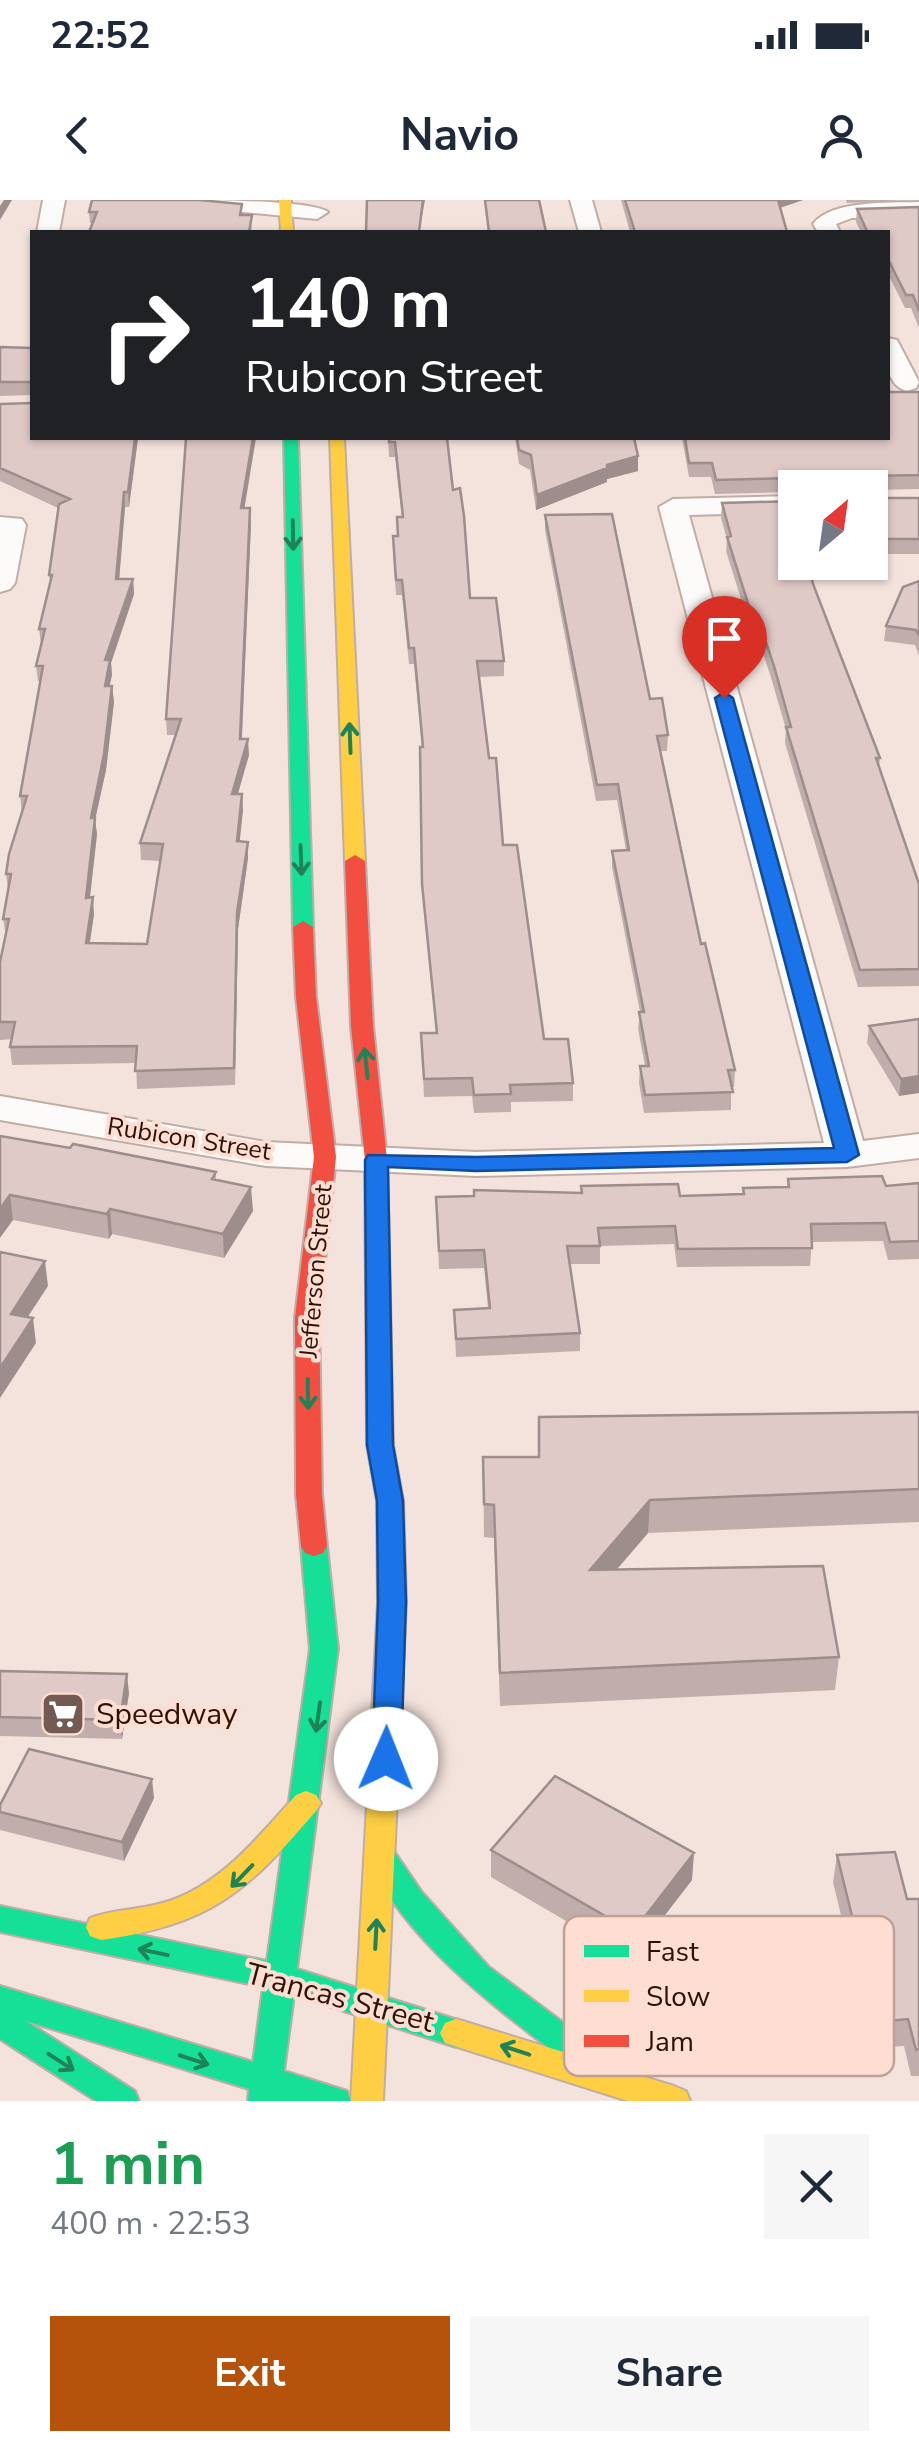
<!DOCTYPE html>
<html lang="en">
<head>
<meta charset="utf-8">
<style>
	body { margin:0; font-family:"Nunito Sans",sans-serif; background:#f6f6f7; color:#1f2937; height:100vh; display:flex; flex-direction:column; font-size:38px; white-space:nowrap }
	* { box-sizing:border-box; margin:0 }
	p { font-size:32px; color:#747a83 }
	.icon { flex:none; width:55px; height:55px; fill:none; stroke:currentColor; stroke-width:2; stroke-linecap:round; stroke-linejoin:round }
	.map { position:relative; height:1901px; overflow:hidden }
	.drawer { display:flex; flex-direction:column; background:#fff; flex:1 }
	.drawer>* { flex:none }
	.hud { position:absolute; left:30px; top:30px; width:860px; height:210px; border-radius:0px; box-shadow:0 2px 8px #0004; background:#202124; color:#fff; overflow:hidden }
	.needle { width:65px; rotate:29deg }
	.tools { position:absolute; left:778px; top:270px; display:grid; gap:20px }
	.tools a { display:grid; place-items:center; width:110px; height:110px; border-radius:0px; background:#fff; box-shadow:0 2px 8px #0004; font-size:50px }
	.pin { position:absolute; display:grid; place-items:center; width:85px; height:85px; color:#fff; margin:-102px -42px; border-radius:50% 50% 50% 0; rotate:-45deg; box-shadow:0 0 10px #0007 }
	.pin .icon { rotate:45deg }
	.me { position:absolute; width:110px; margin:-55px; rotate:1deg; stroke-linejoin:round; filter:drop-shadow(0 0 8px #0008) }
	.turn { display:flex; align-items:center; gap:35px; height:210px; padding:0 50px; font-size:45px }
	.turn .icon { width:130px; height:130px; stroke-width:2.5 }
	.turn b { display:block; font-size:70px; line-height:85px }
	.round { display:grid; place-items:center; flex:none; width:105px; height:105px; border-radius:0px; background:#f6f6f7 }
	.summary { display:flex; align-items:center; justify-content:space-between; height:170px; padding:0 50px }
	h1 { font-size:60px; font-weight:700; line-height:75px; color:#1e9e55 }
	.action { display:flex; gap:20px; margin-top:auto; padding:20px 50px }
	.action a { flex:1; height:115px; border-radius:0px; background:#b45309; color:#fff; font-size:40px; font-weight:700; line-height:115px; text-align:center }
	.action a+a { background:#f6f6f7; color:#1f2937 }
	.status { display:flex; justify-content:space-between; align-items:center; height:70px; padding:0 50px; background:#fff; direction:ltr }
	.status svg { height:28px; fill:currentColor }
	header { display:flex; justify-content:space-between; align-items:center; height:130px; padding:0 50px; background:#fff; font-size:45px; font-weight:700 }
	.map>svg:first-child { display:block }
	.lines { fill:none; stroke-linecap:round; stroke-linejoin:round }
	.street-casing { stroke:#c1ada5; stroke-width:4 }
	.fast-casing { stroke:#c1ada5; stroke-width:4 }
	.slow-casing { stroke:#c1ada5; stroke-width:4 }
	.jam-casing { stroke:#c1ada5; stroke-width:4 }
	.street { fill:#fdfbfa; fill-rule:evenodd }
	.fast { fill:#16e098; fill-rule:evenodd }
	.slow { fill:#ffcf43; fill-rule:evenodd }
	.jam { fill:#f24e42; fill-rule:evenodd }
	.wall { fill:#c1aeac }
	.shaded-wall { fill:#9d8d8c }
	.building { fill:#e0cac8; stroke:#9d8d8c; stroke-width:2.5 }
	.oneway { stroke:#208358 }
	.route { fill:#1a73e8; stroke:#114b97; stroke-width:2.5 }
	.labels { text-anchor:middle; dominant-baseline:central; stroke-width:8; stroke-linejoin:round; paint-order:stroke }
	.street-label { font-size:25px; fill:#2d1209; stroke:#feded3 }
	.near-poi-label { font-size:30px; fill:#2d1209; stroke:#feded3; text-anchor:start }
	.near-street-label { font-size:30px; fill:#2d1209; stroke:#feded3 }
	.key { fill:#feded3; stroke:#bfa196; stroke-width:2.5 }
	.key-label { font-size:28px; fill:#2d1209 }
</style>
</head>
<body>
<div class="status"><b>22:52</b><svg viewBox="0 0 49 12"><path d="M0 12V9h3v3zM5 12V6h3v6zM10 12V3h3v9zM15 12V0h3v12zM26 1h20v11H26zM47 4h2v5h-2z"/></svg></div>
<header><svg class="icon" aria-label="back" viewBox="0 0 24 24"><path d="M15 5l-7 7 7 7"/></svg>Navio<svg class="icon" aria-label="person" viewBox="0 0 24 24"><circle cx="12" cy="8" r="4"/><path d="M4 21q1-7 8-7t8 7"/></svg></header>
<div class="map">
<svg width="919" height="1901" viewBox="0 0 919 1901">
	<rect width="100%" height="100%" fill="#f4e3dd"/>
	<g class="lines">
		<defs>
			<path id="street" d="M43,0H65L59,32H37Z
				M178,0C207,0 311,0 328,12L317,19L189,7Z
				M570,0H592L601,32H579Z
				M919,2V16L852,18L836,24L840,32H818L813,24C831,0 888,3 919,2Z
				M888,138L897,140L919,182L916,188L907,191C884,185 887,156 888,138Z
				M795,296V312L689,315L863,941L919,934V958L847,967L476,976L266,966L0,920V896L266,942L476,952L824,943L659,307L673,299Z
				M0,317L22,319L26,325L15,383L10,389L0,392Z"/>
			<path id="fast" d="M284,238H298L313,727L303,733L293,727Z
				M314,1336L323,1339L327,1346L338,1449L297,1769L467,1823L472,1833L467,1843L456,1847L294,1795L284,1871L347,1891L351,1901H248L249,1889L26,1821L135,1891L139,1901H96L0,1839V1786L253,1862L263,1787L0,1732V1706L267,1761L310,1449L301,1346L305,1339Z
				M380,1644L391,1647L421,1691L489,1767L597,1848L602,1858L597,1868L586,1872L575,1868C496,1808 411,1747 365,1656L369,1647Z"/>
			<path id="slow" d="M279,0H291L293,32H281Z
				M330,238H344L365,661L355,667L345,661Z
				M378,1092L390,1100L393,1245L403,1301L406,1402L383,1901H351L378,1402L377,1301L367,1245L366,1100Z
				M306,1591L316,1595L321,1603L316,1611C246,1693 211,1724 101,1740L90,1736L86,1727L90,1718C114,1709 141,1710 166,1702C221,1685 259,1636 296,1595Z
				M456,1819L674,1886L686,1891L690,1901H628L445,1843L440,1833L445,1823Z"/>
			<path id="jam" d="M355,655L365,661L373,826L387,960L390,1100L378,1108L366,1100L365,960L351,826L345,661Z
				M303,721L313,727L316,797L336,957L319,1118L322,1294L327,1346L323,1353L314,1356L305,1353L301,1346L296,1294L295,1118L314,957L296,797L293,727Z"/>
		</defs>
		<use href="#street" class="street-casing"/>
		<use href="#fast" class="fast-casing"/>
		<use href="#slow" class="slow-casing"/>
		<use href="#jam" class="jam-casing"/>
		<use href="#street" class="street"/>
		<use href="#fast" class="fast"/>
		<use href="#slow" class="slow"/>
		<use href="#jam" class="jam"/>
	</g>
	<path class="wall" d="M621,0H803L780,8L787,32H630Z
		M846,0H907L847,3Z
		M919,7V128L911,108H905L888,74V32H861L856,22L857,9Z
		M89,12L242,15L252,27L251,32H89L93,23H90Z
		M0,147L32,148V195L0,196Z
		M919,192V289L870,290V288H795V292L715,294L711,277H689L682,238H888Z
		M0,204L32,238H138L129,307H125L119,379H133L134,394L111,463L112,475L109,486H112L114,502L106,570L95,620L97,634L90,697L94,714L90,743L147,744L161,661L141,660L140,643L176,535H167L166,519L244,308L251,323L242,539L249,555L238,594L243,610L239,641L248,658L238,729L235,885L137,889L136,863L12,865L10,847L12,839L0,840V762L6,736L3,719L8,690L6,674L22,613L20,596L40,481H38L36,466L41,445L39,429L50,384L49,375L58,308L0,281Z
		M388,238L453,290L470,398L504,461V476L479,477L489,558L503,645L544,839L573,883V901L511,902V912L474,913L472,896L424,897L421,833H436L423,700L420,547H422L414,464H409L402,395H396L393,351L402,317L395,257H389Z
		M515,238H634L638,271L607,279V282L536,310L530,270L519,264Z
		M870,298H919V354H870Z
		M722,303L795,362L813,384L880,558L879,567L919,684V786L858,787L785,543L786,529L772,481L756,431H751L726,351L727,339L721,318Z
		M545,315L650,499L668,535L667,551H661L701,744L735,870L734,887H731V910L644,913L639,883L640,866H645L638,829L640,812L612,667V651L626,650L617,600L596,601L545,330Z
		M919,381V456L915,445L884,441L886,426Z
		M919,819L899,896L867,843L869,826Z
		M0,936L216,972V980L253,1011L224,1058L112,1034L109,1039L13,1020Z
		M788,979L886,986L919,983V1059L888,1060L883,1041L812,1042L810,1066L677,1067L674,1044L600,1046V1064H570L580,1133V1151L456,1157L454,1110L488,1108L484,1068L439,1069L436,997L581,993V986L680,996L743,994V988L787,987Z
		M919,1212V1322L648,1333L617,1369L839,1457L835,1490L500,1506L494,1338L484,1337L483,1257H538Z
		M0,1471L129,1493L122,1539L0,1536Z
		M154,1598L124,1661L0,1630V1605Z
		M491,1650L692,1680L631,1759L491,1677Z
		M837,1655L907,1699H919V1876H911L904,1846L873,1848L833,1682Z"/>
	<path class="shaded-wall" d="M4,0H12L0,20V6Z
		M423,0H425L419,32V26Z
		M776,0H803L776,9Z
		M135,238H138L129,307L128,292Z
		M253,238H256L242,323L241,308Z
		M638,256V271L607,279V282L536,310L537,295L607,265Z
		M124,292L125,307L118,394L116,379Z
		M250,308L251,323L241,555L240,539Z
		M133,379L134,394L111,463L112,475L106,502L105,460Z
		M112,486L114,502L106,570L95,620L97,634L88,714L86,698L91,618Z
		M248,539L249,555L233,610L232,594Z
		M242,594L243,610L238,658L237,641Z
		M248,642V658L238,729L235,885L237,712Z
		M93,697L94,714L87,760L86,743Z
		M919,876V893L899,896L901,879Z
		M251,987L253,1011L224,1058L223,1034Z
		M10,995L13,1020L0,1038V1009Z
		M110,1009L112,1034L109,1039L107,1014Z
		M45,1061L48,1086L14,1138L11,1114Z
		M33,1118L36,1143L0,1198V1168Z
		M650,1300L648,1333L588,1403L590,1370Z
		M127,1474L129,1493L122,1539L120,1520Z
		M152,1579L154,1598L124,1661L122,1642Z
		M694,1653L692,1680L631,1759L633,1732Z"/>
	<path class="building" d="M92,0H199L242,4L240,15H252L249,32H89L97,12H89Z
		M367,0H423L419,32H366Z
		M485,0H539L546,32H489Z
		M625,0H778L787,32H635Z
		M919,7V111L913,95H906L888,59V32L867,31L857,9Z
		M0,147L32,148V182H0Z
		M888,192H919V275L871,276L868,280V288H799L800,282L796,278L716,280L712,263H689L685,238H888Z
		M32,203V238H135L128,292H124L116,379H133L105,460H110L105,486H112L104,554L91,618H95L86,698L93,697L86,743L147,744L163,644L140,643L181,519H166L186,238H253L241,308H250L240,539H248L232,594H242L237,641L248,642L237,712L234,868L135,871L137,846L10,847L15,822H0V762L9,719H3L11,674H6L9,654L27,596H20L43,466H36L45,429H39L52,375H49L59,304L70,299L0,268V204Z
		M389,238H447L453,290L460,288L464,316L470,398H496L504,461H477L489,558H496L503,645H517L544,839H568L573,883L510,885L511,894L474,895L472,878L424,879L421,833H437L422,684L420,547H423L414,448H409L402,380H396L393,336H398L397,317H403L395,242H389Z
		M517,238H634L638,256L607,265V268L537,295L531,255L519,250Z
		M870,298H919V339H870Z
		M795,301V362H808L813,384L880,558H876L919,684V769L860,770L786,527H791L774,466L757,416H752L727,337L731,336L722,303Z
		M612,314L650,499L662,498L668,535L657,536L701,744L705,743L735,870H728L733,892L645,895L640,866H649L639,812H644L612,651L629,650L618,584L597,585L545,315Z
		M919,381V436L916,430L886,426L903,387Z
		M919,819V876L901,879L869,826Z
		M0,936L70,948L73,944L216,972L212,979L251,987L223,1034L110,1009L107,1014L10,995L0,1009Z
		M882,976L886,986L919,983V1041L890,1042L885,1023L811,1024L812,1048L678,1049L675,1026L598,1028L600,1046H567L580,1133L456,1139L454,1110L490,1108L484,1050L439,1051L436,997L474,996V990L582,993L581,986L678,984L680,996L744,994L743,988L789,987L788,979Z
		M0,1052L45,1061L11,1114L33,1118L0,1168Z
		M919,1212V1289L650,1300L590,1370L823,1366L839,1457L500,1473L494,1305L484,1304L483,1257H539V1217Z
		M0,1471L127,1474L120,1520L0,1517Z
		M29,1549L152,1579L122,1642L0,1612V1605Z
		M555,1576L694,1653L633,1732L491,1650Z
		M895,1652L907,1699H919V1849L916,1850L908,1819L878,1822L837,1655Z"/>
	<defs><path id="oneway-shaft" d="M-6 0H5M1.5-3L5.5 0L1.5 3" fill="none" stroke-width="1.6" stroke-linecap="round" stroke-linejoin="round" transform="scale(2.5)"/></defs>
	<g class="oneway">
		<use href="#oneway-shaft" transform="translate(293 335) rotate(89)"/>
		<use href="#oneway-shaft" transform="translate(350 538) rotate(-92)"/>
		<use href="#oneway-shaft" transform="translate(301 660) rotate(88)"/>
		<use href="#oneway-shaft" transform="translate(366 863) rotate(-96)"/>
		<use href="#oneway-shaft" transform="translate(308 1194) rotate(89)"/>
		<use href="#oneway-shaft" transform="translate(318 1517) rotate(98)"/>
		<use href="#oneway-shaft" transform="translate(242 1676) rotate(134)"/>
		<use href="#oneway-shaft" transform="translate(376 1734) rotate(-87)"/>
		<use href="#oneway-shaft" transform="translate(153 1752) rotate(-168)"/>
		<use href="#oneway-shaft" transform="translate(515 1850) rotate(-162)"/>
		<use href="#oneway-shaft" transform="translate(194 1860) rotate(18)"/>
		<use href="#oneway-shaft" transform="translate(61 1862) rotate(33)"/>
	</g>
	<path class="route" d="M724,492L733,498L859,955L847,962L476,971L388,967L393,1245L403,1301L406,1402L401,1559L397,1567L386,1571L376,1567L372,1559L378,1402L377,1301L367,1245L365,960L368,955L476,957L834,948L715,498Z"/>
	<defs>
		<symbol id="supermarket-square" viewBox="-11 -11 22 22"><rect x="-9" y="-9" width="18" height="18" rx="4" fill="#735b53" stroke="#feded3"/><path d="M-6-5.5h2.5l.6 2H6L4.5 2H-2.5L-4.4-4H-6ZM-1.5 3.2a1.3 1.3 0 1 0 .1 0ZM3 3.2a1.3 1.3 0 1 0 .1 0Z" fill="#fff"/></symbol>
	</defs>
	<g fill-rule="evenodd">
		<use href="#supermarket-square" x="38" y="1489" width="50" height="50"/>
	</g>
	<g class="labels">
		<g class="street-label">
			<text transform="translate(189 939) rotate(9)">Rubicon Street</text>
			<text transform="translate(316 1071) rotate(-85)">Jefferson Street</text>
		</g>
		<g class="near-poi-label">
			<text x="96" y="1514">Speedway</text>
		</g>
		<g class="near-street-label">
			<text transform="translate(340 1798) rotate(15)">Trancas Street</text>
		</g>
	</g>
	<rect x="564" y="1716" width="330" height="160" rx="15" class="key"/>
	<rect x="584" y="1745" width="45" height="12" fill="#16e098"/>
	<rect x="584" y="1790" width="45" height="12" fill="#ffcf43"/>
	<rect x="584" y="1835" width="45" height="12" fill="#f24e42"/>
	<g class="key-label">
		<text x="646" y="1761">Fast</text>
		<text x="646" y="1806">Slow</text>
		<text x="646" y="1851">Jam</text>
	</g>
</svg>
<div class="tools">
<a><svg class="needle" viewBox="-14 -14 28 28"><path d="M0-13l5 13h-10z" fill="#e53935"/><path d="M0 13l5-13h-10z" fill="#747a83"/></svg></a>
</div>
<div class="pin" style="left:724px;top:498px;background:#d93025"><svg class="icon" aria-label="arrive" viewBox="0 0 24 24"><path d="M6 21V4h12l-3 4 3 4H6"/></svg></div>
<svg class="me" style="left:386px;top:1559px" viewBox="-20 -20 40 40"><circle r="19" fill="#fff"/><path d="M0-13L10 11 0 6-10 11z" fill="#1a73e8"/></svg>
<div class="hud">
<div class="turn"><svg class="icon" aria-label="right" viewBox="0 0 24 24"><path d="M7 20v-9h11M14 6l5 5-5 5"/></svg><div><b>140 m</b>Rubicon Street</div></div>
</div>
</div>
<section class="drawer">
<div class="summary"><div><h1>1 min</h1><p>400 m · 22:53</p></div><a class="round"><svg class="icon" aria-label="close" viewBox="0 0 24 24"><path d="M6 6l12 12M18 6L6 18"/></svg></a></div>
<div class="action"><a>Exit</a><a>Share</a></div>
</section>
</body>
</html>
